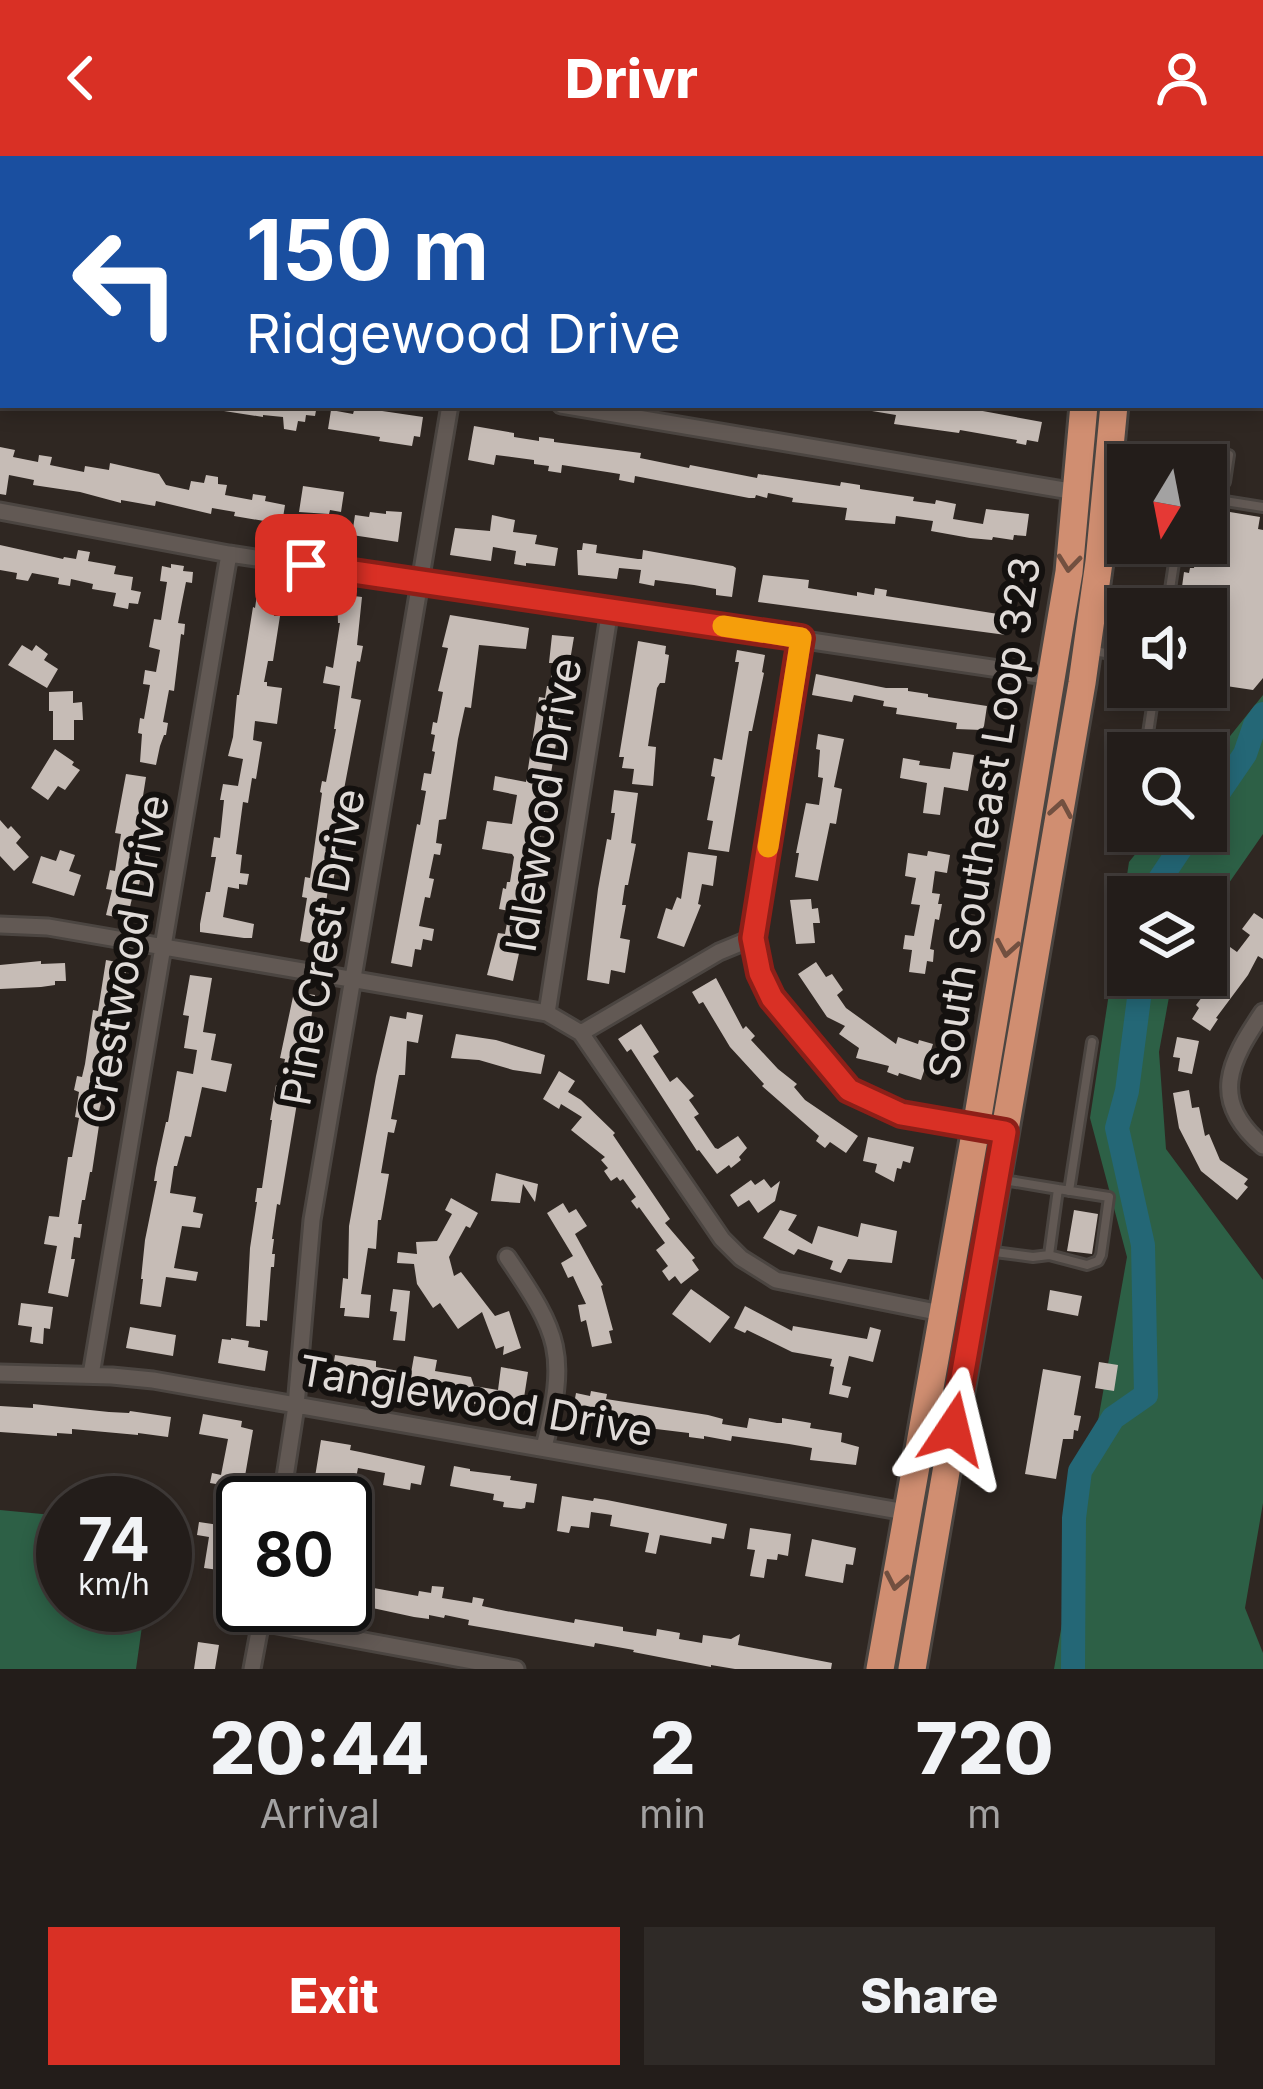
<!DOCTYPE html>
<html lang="en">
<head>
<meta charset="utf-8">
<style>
	body { margin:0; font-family:Inter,sans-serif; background:#2f2a27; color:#f1f3f6; height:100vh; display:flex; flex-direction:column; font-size:45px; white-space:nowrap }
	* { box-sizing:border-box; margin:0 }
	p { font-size:39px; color:#a3a2a2 }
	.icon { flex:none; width:66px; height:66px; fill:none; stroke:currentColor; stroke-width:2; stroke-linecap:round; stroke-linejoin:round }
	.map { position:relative; height:1513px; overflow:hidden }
	.drawer { display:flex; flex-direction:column; background:#231d1a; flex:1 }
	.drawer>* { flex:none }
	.top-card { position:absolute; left:0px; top:0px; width:1263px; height:252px; box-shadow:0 6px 18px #0003,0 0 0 3px #403b39; background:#1a4fa0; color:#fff; overflow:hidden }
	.needle { width:78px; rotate:190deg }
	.controls { position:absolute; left:1107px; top:288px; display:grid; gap:24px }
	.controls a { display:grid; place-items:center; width:120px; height:120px; border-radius:0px; background:#231d1a; box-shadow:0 6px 18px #0003,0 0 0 3px #403b39; font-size:60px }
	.speed { position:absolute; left:36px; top:1320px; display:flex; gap:24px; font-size:60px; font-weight:700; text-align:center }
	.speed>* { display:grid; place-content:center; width:156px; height:156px; border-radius:50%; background:#231d1a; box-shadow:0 6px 18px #0003,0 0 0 3px #403b39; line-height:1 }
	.speed small { font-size:30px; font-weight:400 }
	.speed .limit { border:6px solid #111; border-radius:18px; background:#fff; color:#111 }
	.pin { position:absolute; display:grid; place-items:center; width:102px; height:102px; color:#fff; margin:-51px; border-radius:24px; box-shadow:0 6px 18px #0006 }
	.me { position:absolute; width:132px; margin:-66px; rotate:10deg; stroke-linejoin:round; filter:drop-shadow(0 0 9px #0008) }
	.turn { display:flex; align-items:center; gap:42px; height:252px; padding:0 48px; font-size:54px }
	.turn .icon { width:156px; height:156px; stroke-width:2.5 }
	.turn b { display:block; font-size:84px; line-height:102px }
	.eta { display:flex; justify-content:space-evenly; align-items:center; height:204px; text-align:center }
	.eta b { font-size:72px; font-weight:800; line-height:84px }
	.button { display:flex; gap:24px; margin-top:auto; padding:24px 48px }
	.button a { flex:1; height:138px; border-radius:0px; background:#d93025; color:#fff; font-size:48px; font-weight:800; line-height:138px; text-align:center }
	.button a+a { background:#2f2a27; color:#f1f3f6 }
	header { display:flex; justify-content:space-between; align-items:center; height:156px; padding:0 48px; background:#d93025; color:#fff; font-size:54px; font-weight:800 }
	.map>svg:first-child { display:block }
	.forest { fill:#2d6046 }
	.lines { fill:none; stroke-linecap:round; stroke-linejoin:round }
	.river { stroke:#246776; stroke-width:24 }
	.building { fill:#c6bcb6 }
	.lane-casing { stroke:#4b4541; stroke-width:14 }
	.street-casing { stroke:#4b4541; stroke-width:21 }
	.secondary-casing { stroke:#4b4541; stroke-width:27 }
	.highway-casing { stroke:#4b4541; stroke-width:33 }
	.lane { stroke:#625954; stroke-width:8 }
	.street { stroke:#625954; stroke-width:15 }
	.secondary { stroke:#625954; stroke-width:21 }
	.highway { stroke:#d08e71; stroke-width:27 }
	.oneway { stroke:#725040 }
	.route-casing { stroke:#8d1f18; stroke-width:30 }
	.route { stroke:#d93025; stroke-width:21 }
	.slow { stroke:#f59e0b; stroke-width:21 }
	.labels { text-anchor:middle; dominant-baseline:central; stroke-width:12; stroke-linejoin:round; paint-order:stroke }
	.street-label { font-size:42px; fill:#e0dbd8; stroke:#14110f }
</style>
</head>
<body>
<header><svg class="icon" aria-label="back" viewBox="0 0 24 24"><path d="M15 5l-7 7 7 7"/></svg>Drivr<svg class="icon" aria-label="person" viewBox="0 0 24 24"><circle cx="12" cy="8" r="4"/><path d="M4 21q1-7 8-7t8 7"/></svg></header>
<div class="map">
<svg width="1263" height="1513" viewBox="0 0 1263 1513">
	<rect width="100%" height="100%" fill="#2f2722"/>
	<path class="forest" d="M1263,539V678L1206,760V741H1128V819H1173L1159,896L1166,993L1263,1124V1347L1245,1452L1263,1497V1513H1054L1127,1101L1090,962L1129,706L1154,675H1206V610Z
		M0,1354L63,1360V1449H145L136,1513H0Z"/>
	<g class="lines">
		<path class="river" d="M1206,655L1245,598L1255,569L1263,558
			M1152,741L1154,732L1192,675
			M1073,1513L1074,1362L1080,1315L1113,1262L1146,1239L1143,1089L1117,972L1127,935L1142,819"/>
	</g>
	<path class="building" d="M225,249H317L315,260L306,259L305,266L298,265L296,275L284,273L283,261L263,259V261L224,255Z
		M873,249H930V251L949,254L950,249L1042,266L1038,286L1027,284L1026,289L1016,287L1017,284L960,274L959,277L894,268L896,259L872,255Z
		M355,251L423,261L420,281L414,280L412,290L379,285L380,281L328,273L331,254L353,258Z
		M474,270L514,277V281L539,285V281L554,283V286L641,297L640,302L689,312L690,309L757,322L758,318L840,330L841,326L860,329V333L914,341L913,345L935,348L936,344L956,348L953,363L983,368L986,353L1029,358L1026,380L1014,379L1013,384L993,381L992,384L970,382L931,375L933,365L896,360L895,368L845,364L847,352L792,346L793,342L768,337L767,342L756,339L755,342H749L635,320L634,327L619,324L620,318L562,309L561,317L548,315L549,310L534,308V304L496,299L494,309L468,304Z
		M0,291L15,294L13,301L38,306L39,299L52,301L50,309L84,316L85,310L109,314L110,307L159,318L166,329L189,334L191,325L204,327L206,319L218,321V328L227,329L225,339L252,344L253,338L266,340L265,345L285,349L282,368L234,360L235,356L212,352L211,358L156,345L155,350L121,344V347L80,336L33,329L34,324L9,319L6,339L0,338Z
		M303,330L344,336L341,356L330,354L329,358L299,356Z
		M1206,352L1260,361L1258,373L1263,374V522L1253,534L1206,527V453H1179L1184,416L1189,417L1190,412H1194L1198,387H1206Z
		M386,355L402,356L398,386L352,379L355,359L369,361L370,356L386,358Z
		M492,359L515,364L513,376L537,379L535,388L558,392L555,410L526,407V410L514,408L516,395L493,391L491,405L450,399L455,372L490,375Z
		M583,387L597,389L596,397L638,403H642L643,394L733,410L736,412L732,441L716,439V433L694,429L655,424L654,430L639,427L641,414L619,412L617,423L578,419L577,394H582Z
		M0,389L63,403L64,401L76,403L78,394L90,396L88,405L116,410L114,418L133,421L131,434L141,436L138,448L129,447L128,453L113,450L116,437L92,433L93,428L71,423L70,430L58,428L59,422L32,417L28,425L16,423L17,417L0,414Z
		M171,408L184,410L183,415L193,416L192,427L186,426L182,446L178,467L185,468L184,479L181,478L174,535L169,534L163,566L168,567L166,579H164L160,590L156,609L140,606L142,578L138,577L140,562L144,563L150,529L143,528L145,514L156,516L160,494L149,491L154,463L161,464L167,426L160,425L162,410L171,412Z
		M763,419L809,424L808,432L857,440V436L874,439L875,432L887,434L886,440L998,458L997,463L1009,464L1006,479L758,446Z
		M267,423L279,425L274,460H280L273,505H268L264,526H267V530L282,532L277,568L255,565L253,584L262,586L256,623L252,622L248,647L243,646L236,698L242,699L240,717L249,718L247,729L239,728V733L228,731L223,761L254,768L252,782H244L200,776V768L206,736H210L216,701H211L214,681L220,682L224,644H220L223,628L238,630L243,603L228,600L233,581L237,539H239L253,451L255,452L259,425L266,426Z
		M337,438L362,441L357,489L363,490L360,506L357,505L351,542L361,544L338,665H341L339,686H335L331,713L335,714L332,734L328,733L320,789L300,785L307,742L302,741L305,721L310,722L322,637L320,636L322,625L326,626L336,573H334L340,530L323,527L326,510L333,512L340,467H338Z
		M450,459L529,472L526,493L479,489L471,552L465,551L458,583L446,663L439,664L436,687L442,688L440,699L434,698L429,722L434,723L430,742L425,741L419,770L434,773L432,785L423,783L421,794L415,793L412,811L391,807L417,668L420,669L426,635L421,634L424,617L431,618L435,596L432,595L435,579L431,578L433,566L437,567L443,536L438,535L448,492L442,491Z
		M552,479L574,481L526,765L513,825L487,819L498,777L505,778L509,755L499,753L503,732L506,733L507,726H510L514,701L512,698L482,693L487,665L512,668L517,639L493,634L495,620L526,626L539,541L545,542L547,530H550L553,507H549Z
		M638,485L666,490L665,498L669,499L665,527H660L657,532L648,590L656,591L653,630L632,628L634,613L622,612L624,601H619Z
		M22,489L32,495L36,489L48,498L44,504L58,513L47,532L8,509Z
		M737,494L765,499L762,516L764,517L752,575H749L729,696L708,693L713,665L707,664L715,621L711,620L714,602L722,604L739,506H735Z
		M816,518L886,532H908V535L928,538V541L987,550L984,570L982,574L956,573L957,567L896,558L897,552L883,550L884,545L854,539L852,546L812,539Z
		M73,535V547L82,546L83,564H74V584H53V555H49V536Z
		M818,578L844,583L834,631L842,633L836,668L830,667L818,725L795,721L799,697H796L806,647L819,649L823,622L818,621L820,594L816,593Z
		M55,593L74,606L72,609L80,614L65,634L58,630L48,644L31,632Z
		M953,596L974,599L968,635L944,631L940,659L923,657L927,627L900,622L903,602L920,605L919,609L950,613Z
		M126,618L146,621L143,640L154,642L151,658L145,657L140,699L137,698L134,719L141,720L137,738H133L130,751L127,750L124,763L106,759L112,734L106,733L110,714L115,715L121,678L115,677Z
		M614,634L638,637L631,687L636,688L628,729H625L622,749H626L620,782L630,784L625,817L611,814L609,828L587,824L598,733L607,683L611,684L615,657H611Z
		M0,664L8,673L11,670L21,681L16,687L29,701L14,715L0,700Z
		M60,694L75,699L69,715L81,719L74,740L32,727L41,700L56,705Z
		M928,695L950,699L947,717L935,715L932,737L940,738L938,748H942L939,764L935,763L930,793L934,794L933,806L927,805L925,818L909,816L912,794L903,793L905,779L914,780L920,749L911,748L916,722L905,720L908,697L927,700Z
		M688,696L717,700L713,730L702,728L698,748L701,749L684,791L657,782L666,752L672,754L677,741L681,743Z
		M811,743L812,753L818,752L820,767H813L815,787L796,788L790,744Z
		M1254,757L1263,763V803L1258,800L1248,819L1216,862L1218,863L1210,875L1192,863L1199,852L1196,849L1228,807L1215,797L1223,786L1237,796L1250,779L1242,773Z
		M106,804L127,808L110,911L99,955L101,956L92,1016H90L85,1044H82L78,1068H82L80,1082L74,1081L71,1103H75L68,1141L48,1137L57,1090L44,1088L49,1060L59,1061L68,1001H72L79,962L75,961L79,936L74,934L77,920L82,921L85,908L93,854L98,855Z
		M41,805V808L65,807L66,825H55V829L41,831L0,833V809Z
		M816,806L826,821L832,818L843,834L837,839L846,852L896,888L898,881L918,888L919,884L933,888L921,924L899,917L898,920L887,916L889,910L856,902L859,892L839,878L845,870L827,861L798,818Z
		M190,819L212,822L203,876L216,878L211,904L232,908L226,936L202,931L191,981L185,980L177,1010H174L170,1037L196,1041L193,1056L203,1058L200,1072L182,1070L174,1112L198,1116L196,1125L166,1121L161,1151L140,1148L143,1123H141L145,1084L157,1025H154L156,1012L166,966H168L177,915L193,918L197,894L184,892L189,860L183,859Z
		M716,822L743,873L746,870L755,880L751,884L778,913L797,928L794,931L805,944L858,980L846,997L830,986L825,992L816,985L819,980L762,930L764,928L730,891L703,846L699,848L692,836Z
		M294,836L315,839L280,1049L277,1048L272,1083H274L272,1098H275L274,1111H271L267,1165L260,1164V1171L246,1170L250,1092L257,1046H255L257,1032H262L272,964H270L276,929L280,930L285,903L280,902Z
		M407,856L423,859L418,887L407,885L405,919H399L391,963L397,964L394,977L388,976L381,1017L389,1018L381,1064H378L376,1093L368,1092L363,1125L361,1138L371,1139L369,1162L344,1160L345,1152H340L343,1122L348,1123L349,1070L376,920L390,860L406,863Z
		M641,868L659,896L653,900L670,926L677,921L694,940L689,944L699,958L694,961L715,992L718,993L738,980L747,992L739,1001L741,1004L731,1012L729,1009L717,1018L699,994L697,995L631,893L627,896L618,883Z
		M456,878L496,884L545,899L541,918L513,914L479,904L451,902Z
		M1177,881L1199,885L1192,918L1178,915L1180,902L1173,901Z
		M559,915L575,925L568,936L581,944L615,977L613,979L670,1063L665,1067L695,1102L692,1104L699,1114L681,1128L675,1120L669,1125L662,1115L668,1110L656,1094L665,1087L639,1051L637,1053L631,1045L636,1041L623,1023L620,1025L617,1021L611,1025L604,1015L608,1012L601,1004L605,1001L571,974L582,961L561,948L559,953L543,943Z
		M1189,934L1192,952L1199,951L1205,980L1209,978L1220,1004L1248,1023L1244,1028L1248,1031L1237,1044L1201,1015L1179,972L1173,937Z
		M868,981L914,991L910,1007L903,1005L901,1013L897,1012L894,1026L875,1016L877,1008L863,1005Z
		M496,1017L538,1028L535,1046L523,1028L520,1047L491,1045Z
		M764,1023L771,1032L780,1025L775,1045L758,1057L749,1044L738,1051L730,1039L751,1024L755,1029Z
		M451,1042L478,1057L470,1072L466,1070L449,1101L454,1120L461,1116L495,1160L509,1155L521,1192L503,1199L504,1190L496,1193L482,1156L458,1173L440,1147L433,1152L417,1128L414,1108L397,1107L398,1096L417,1098L416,1086L437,1085L452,1058L445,1054Z
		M563,1047L569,1057L576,1053L587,1070L575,1078L603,1129L601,1130L613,1174L609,1175L612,1187L592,1191L586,1164L581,1166L578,1149L586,1148L573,1120L568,1122L561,1107L573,1100L547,1057Z
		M780,1054L797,1059L788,1074L812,1088L818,1070L858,1081L861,1067L897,1075L892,1107L848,1103L841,1117L830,1113L833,1105L798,1093L794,1099L763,1082Z
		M1074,1054L1098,1058L1092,1098L1067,1095Z
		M393,1133L410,1135L405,1185L393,1184L397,1156L390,1155Z
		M691,1133L730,1161L710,1187L672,1158Z
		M1050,1134L1082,1140L1078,1160L1047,1154Z
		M21,1147L53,1151L50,1173L44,1172L43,1188L30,1186L32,1171L18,1169Z
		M745,1150L792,1175L793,1170L867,1183L870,1171L881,1174L873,1206L849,1200L842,1229L851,1231L848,1242L829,1238L834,1211L830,1210L832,1203L792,1196L747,1174L745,1177L734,1172Z
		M130,1171L176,1179L173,1200L126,1192Z
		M231,1182L249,1185L248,1191L268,1195L265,1215L218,1207L222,1183L231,1184Z
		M335,1199L376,1205V1211L411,1217L414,1200L437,1204L435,1215L471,1221L474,1230L498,1234L501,1211L528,1216L521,1261L506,1258L507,1250L484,1246L483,1249L443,1243V1240L389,1233L390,1227L331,1223Z
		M1099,1206L1118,1209L1114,1235L1095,1232Z
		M1043,1213L1081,1220L1074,1259L1081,1260L1078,1275L1074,1274L1073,1283H1063L1056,1323L1025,1318Z
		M591,1235L607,1238L606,1243L708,1259L723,1263L722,1268L747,1272L749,1262L777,1267H782V1262L811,1267L810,1272L842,1277L841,1286L859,1291L856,1309L810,1304L812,1292L789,1288L732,1280L731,1285L704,1280V1283L689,1281V1277L623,1269L572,1259L576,1237L590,1240Z
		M33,1248L109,1256L129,1257L130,1255L171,1261L168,1281L138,1277V1279L72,1273V1278L57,1277V1280L0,1276V1250L33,1252Z
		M203,1258L242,1265L241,1271L253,1274L241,1343L220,1339L222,1329L210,1327L212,1317L221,1319L228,1283L199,1278Z
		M321,1284L351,1289L350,1294L360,1296L425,1310L421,1329L411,1327L410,1334L383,1329L385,1317L358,1312L356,1322L344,1320L343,1325L330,1323L329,1330L314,1327Z
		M454,1310L470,1313V1315L511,1320L510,1324L537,1328L534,1347L526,1346L525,1352L521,1353L503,1351L504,1346L493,1344L494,1338L450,1330Z
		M562,1340L593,1345L594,1342L607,1344L727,1368L724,1383L712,1381L711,1388L660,1379L656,1398L645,1396L649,1377L610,1370L612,1359L591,1356L589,1372L571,1370L569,1377L557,1375Z
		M199,1366L239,1372L236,1386L231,1385L226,1415L204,1412L209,1381L197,1379Z
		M750,1372L791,1378L788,1400L778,1398L777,1404L767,1403L764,1422L750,1420L755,1394L747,1393Z
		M812,1383L856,1392L853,1409L846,1408L843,1427L805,1420Z
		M357,1429L418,1440L419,1435L431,1437L432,1430L444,1431L442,1442L472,1447L473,1441L484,1443L482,1450L506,1455L574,1467L575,1463L623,1471V1475L656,1480L657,1473L680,1477L679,1483L702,1487L703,1479L731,1483L740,1478L738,1489L832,1507L831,1513H735L711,1509V1511L633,1496L634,1494L595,1487L594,1491L468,1469L469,1464L445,1459L444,1462L429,1459V1463L414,1461L354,1448Z
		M198,1486L219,1489L215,1513H194Z"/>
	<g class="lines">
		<defs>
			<path id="lane" d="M852,3V0
				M1063,3L1064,0
				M1189,309L1191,297L1197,292L1229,299L1225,326L1206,324
				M1206,342L1263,351
				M1167,453L1177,387
				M1094,495L1128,501
				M1154,537L1215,546
				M1145,597L1155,531
				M1069,1035L1092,886
				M987,1095L1033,1101L1049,1099L1058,1033L1004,1024
				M1049,1099L1087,1109L1098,1105L1101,1099L1109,1041L1058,1033"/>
			<path id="street" d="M490,3L491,0
				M0,157L3,158
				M561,249L1076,336
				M0,355L229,398L1052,521
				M801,482L753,782L760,817L772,842L849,934L901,958L978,972
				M0,769L48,771L547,857L581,877L722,1083L741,1102L776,1124L941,1157
				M1263,856C1229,906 1209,944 1263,990
				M547,857L610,453
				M581,877L719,796L753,782
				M507,1101C560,1179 568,1197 544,1291
				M0,1217L112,1220L153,1224L911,1357
				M91,1219L229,398
				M281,1347L296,1250L312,1064L450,249
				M261,1466L516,1513
				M252,1513L264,1449"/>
			<path id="secondary" d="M233,0L253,3
				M1260,166L1263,167"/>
			<path id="highway" d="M1109,3V0
				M1138,3V0
				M880,1513L976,972L1061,463L1069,416L1084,249
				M912,1513L1082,527L1099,406L1114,249"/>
		</defs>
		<use href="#lane" class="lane-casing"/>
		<use href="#street" class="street-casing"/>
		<use href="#secondary" class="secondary-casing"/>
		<use href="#highway" class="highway-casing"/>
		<use href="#lane" class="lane"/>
		<use href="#street" class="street"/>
		<use href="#secondary" class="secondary"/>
		<use href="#highway" class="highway"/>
	</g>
	<defs><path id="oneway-chevron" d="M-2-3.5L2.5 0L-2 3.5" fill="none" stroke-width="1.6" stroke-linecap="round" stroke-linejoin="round" transform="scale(3)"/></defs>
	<g class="oneway">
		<use href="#oneway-chevron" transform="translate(1069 407) rotate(96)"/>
		<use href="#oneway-chevron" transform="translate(1061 653) rotate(-80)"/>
		<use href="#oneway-chevron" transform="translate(1007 792) rotate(100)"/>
		<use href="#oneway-chevron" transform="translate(896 1425) rotate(101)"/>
	</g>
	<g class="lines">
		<defs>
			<path id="route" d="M306,409L801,482L753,782L760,817L772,842L849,934L901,958L1005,976L953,1273"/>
		</defs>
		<use href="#route" class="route-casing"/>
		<use href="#route" class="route"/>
		<path class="slow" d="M723,470L801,482L768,691"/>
	</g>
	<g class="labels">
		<g class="street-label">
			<text transform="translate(543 649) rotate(-81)">Idlewood Drive</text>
			<text transform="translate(984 662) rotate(-81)">South Southeast Loop 323</text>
			<text transform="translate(322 791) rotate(-80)">Pine Crest Drive</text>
			<text transform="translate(125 803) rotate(-80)">Crestwood Drive</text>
			<text transform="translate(476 1244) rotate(10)">Tanglewood Drive</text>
		</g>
	</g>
</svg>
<div class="controls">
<a><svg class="needle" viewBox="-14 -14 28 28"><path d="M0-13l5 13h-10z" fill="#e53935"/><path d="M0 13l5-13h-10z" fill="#a3a2a2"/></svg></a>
<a><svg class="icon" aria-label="sound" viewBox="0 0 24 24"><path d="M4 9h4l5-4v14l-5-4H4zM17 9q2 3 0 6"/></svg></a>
<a><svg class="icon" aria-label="search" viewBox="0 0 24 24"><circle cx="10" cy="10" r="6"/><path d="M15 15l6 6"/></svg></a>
<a><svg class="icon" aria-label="layers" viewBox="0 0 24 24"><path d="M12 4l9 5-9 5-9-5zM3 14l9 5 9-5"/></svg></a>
</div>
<div class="speed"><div>74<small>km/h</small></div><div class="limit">80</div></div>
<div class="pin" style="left:306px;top:409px;background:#d93025"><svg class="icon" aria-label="arrive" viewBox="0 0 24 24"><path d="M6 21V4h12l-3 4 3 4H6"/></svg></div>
<svg class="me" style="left:953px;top:1273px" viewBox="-20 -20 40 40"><path d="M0-17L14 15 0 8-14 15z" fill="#d93025" stroke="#fff" stroke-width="4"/></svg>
<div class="top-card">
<div class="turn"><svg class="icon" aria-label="left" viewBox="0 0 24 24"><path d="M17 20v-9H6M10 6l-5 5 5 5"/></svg><div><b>150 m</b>Ridgewood Drive</div></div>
</div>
</div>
<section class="drawer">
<div class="eta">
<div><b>20:44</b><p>Arrival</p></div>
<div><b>2</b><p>min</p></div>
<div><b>720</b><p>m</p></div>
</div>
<div class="button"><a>Exit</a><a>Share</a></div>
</section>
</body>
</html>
